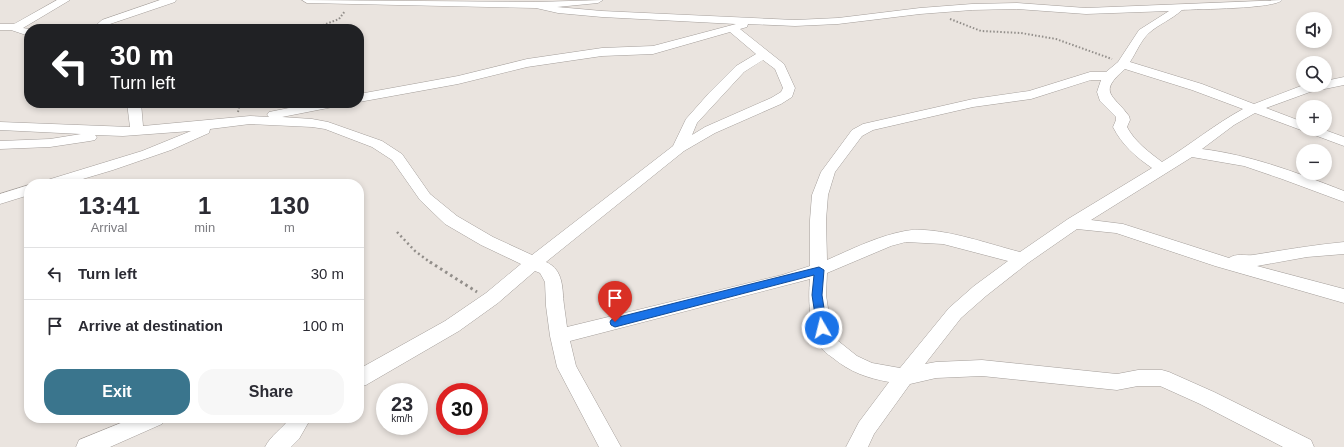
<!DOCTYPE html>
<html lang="en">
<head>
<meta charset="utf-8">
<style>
	body { margin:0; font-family:Helvetica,sans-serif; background:#f7f7f7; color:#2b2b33; height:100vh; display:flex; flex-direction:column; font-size:15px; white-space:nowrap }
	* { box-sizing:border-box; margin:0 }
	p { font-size:13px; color:#7c7c81 }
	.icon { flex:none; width:22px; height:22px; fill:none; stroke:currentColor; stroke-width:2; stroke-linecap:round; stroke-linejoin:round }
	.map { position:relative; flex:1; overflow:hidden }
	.panel { position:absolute; left:24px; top:179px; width:340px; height:244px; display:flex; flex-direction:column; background:#fff; border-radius:16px; box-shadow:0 2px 6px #0003 }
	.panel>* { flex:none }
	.hud { position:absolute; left:24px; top:24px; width:340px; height:84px; border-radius:16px; box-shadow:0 2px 6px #0003; background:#202124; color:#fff; overflow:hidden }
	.fabs { position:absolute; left:1296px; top:12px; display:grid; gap:8px }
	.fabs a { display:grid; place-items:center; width:36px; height:36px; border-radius:50%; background:#fff; box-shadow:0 2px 6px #0003; font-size:20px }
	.speed { position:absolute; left:376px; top:383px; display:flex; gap:8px; font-size:20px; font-weight:700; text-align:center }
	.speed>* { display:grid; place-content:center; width:52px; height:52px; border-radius:50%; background:#fff; box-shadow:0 2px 6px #0003; line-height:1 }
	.speed small { font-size:10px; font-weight:400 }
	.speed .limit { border:6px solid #d22; background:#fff; color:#111 }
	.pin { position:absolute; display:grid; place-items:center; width:34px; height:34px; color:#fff; margin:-41px -17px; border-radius:50% 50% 50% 0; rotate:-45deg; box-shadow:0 0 4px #0007 }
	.pin .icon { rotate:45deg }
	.me { position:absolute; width:44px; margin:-22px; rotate:352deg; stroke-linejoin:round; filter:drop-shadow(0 0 3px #0008) }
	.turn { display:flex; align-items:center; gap:14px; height:84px; padding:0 20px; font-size:18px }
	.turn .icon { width:52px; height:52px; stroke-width:2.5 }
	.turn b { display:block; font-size:28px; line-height:34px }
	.eta { display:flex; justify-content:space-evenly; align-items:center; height:68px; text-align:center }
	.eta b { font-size:24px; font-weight:800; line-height:28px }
	.button { display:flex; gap:8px; margin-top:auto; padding:8px 20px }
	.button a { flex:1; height:46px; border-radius:16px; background:#3a758d; color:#fff; font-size:16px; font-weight:800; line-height:46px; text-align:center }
	.button a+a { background:#f7f7f7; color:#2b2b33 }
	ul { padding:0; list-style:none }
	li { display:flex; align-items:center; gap:12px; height:52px; padding:0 20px; border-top:1px solid #e1e1e2 }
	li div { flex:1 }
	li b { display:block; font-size:15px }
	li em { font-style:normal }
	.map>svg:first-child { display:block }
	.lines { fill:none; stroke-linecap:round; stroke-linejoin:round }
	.minor-casing { stroke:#a49e9a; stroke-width:1 }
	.path-far2 { stroke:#928e8a; stroke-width:2; stroke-dasharray:1.5 2; stroke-linecap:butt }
	.path-far1 { stroke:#928e8a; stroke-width:2.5; stroke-dasharray:2 3; stroke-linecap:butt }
	.path { stroke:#928e8a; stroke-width:3; stroke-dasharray:2.5 3.5; stroke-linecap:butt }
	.minor { fill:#fff; fill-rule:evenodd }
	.route { fill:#1a73e8; stroke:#114b97 }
</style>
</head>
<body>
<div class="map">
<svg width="1344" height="447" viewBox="0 0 1344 447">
	<rect width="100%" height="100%" fill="#eae4df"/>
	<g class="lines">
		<defs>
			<path id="minor" d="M57,0H70L23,28L29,29V36L11,30H0V24H14Z
				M160,0H176L175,2L110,24L105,29H92L102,20Z
				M302,0L536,2L603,0L598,3L557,7L602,11L795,20L838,18L920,8L972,4L1017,3L1086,8L1282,0C1275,9 1197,9 1182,10C1171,20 1159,24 1149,33C1141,40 1136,53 1130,62L1202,84L1254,104L1301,86L1325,85V81L1344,77V85L1310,92L1266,108L1303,122V129H1322L1344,137V146L1255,113L1234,125L1202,149C1251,155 1298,173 1344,191V202L1282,179L1244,166L1192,157L1091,220L1123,224L1229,258C1236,253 1245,256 1253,255C1284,250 1313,245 1344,242V254L1307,257L1257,266L1344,289V303L1215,266L1116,233L1077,229L1028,263L986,296L961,318L925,364L936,362L982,360L1117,374L1138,370H1162L1169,372L1214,392L1311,440L1314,447H1283L1200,404L1160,386H1138L1117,390L982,376L936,378L910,384L874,434L868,447H846L859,422L889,382C867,378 850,372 833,358C830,356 826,353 823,350C809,333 808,300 810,279L570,341L576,366L621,447H599L557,367L550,336L546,306L545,282L540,273L535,271L498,303L459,331L366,385L359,387V369L445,321L486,293L521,264L481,245L445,224L420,200L392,160L372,147L325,129L312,127L250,124L210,129L209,133L171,150L113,170L66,184H41L44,181L142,151L191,131L123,136L95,135L97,137L95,140L90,141L50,147L0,149V141L50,139L81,134L0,130V122L130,127L127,103H141L143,126L250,116L269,117L267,115L269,112L314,103H340L338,106L282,117L312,119L328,122L382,141L402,154L430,194L457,216L493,237L532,255L673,146L686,119L709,93L736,66L756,54L730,32L653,54L602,56L527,67L458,84L359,102V94L458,76L527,59L602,48L653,46L736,24L602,17L558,13L536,8L307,3ZM1017,9L1086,14L1169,11L1139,30L1118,62L1106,72H1090L1029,91L973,99L863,124L852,130L821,172L812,195L810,220V266L782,275L567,327C566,320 565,312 564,305C562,288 564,270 546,262L684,151L715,133L781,104L792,97L795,88L784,64L740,29L747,27L748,24L795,26L838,24L920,14L972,10ZM763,60L775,69L783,88L781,92L771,98L705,127L692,135L697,123L744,72ZM1125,69L1192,90L1243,109C1215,124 1190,145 1162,162C1149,152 1135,142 1127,127L1130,120L1129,116C1113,94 1097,93 1125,69ZM1091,80H1101L1097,92L1100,101L1116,117V120L1113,127C1122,145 1136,157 1152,168L1068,219L1020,252C988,244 937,225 905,231C878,236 852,249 827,260L826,220L828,195L835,172L862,136L873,130L973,107L1031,99ZM906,242L943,244L1008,261L974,286L949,308L900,368L872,363L857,356L837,340L831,328L826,295L827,273L891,246Z
				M29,185V195L0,204V194Z
				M133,418H165L162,424L110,447H76L79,440Z
				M290,418H311L299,439L291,447H265C271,435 282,429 290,418Z"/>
		</defs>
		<use href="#minor" class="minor-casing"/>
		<path class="path-far2" d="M950,19L981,31L1021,33L1056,39L1112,59
			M313,29L339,19L345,11
			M238,112L240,103"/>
		<path class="path-far1" d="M397,232L415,251L431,263"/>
		<path class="path" d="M430,262L477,292"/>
		<use href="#minor" class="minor"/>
	</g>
	<path class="route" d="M819,267L824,270L822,295L827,328L826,331H818L817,328L812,295L814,275L615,327L611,325L610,322L611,320L615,318Z"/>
</svg>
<div class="fabs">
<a><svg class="icon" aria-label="sound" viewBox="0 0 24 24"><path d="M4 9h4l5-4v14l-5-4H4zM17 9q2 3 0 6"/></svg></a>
<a><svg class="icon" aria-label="search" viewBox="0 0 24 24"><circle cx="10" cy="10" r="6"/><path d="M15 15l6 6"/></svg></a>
<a>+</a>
<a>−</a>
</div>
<div class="speed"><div>23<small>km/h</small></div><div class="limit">30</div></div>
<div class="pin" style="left:615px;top:322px;background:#d93025"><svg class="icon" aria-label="arrive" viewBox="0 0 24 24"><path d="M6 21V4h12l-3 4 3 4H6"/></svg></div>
<svg class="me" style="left:822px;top:328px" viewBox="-20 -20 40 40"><circle r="17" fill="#1a73e8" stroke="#fff" stroke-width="3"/><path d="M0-11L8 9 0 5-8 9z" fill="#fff"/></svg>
<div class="hud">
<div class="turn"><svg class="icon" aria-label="left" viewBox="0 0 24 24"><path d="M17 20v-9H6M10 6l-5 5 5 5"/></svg><div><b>30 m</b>Turn left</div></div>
</div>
<section class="panel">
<div class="eta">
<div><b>13:41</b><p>Arrival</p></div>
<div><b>1</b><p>min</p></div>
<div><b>130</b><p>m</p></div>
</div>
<ul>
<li><svg class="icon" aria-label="left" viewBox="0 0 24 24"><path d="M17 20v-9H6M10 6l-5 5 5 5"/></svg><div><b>Turn left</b></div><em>30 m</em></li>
<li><svg class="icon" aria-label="arrive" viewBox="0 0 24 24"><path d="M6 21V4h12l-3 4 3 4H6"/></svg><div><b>Arrive at destination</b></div><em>100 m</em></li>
</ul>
<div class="button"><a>Exit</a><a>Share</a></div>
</section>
</div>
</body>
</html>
